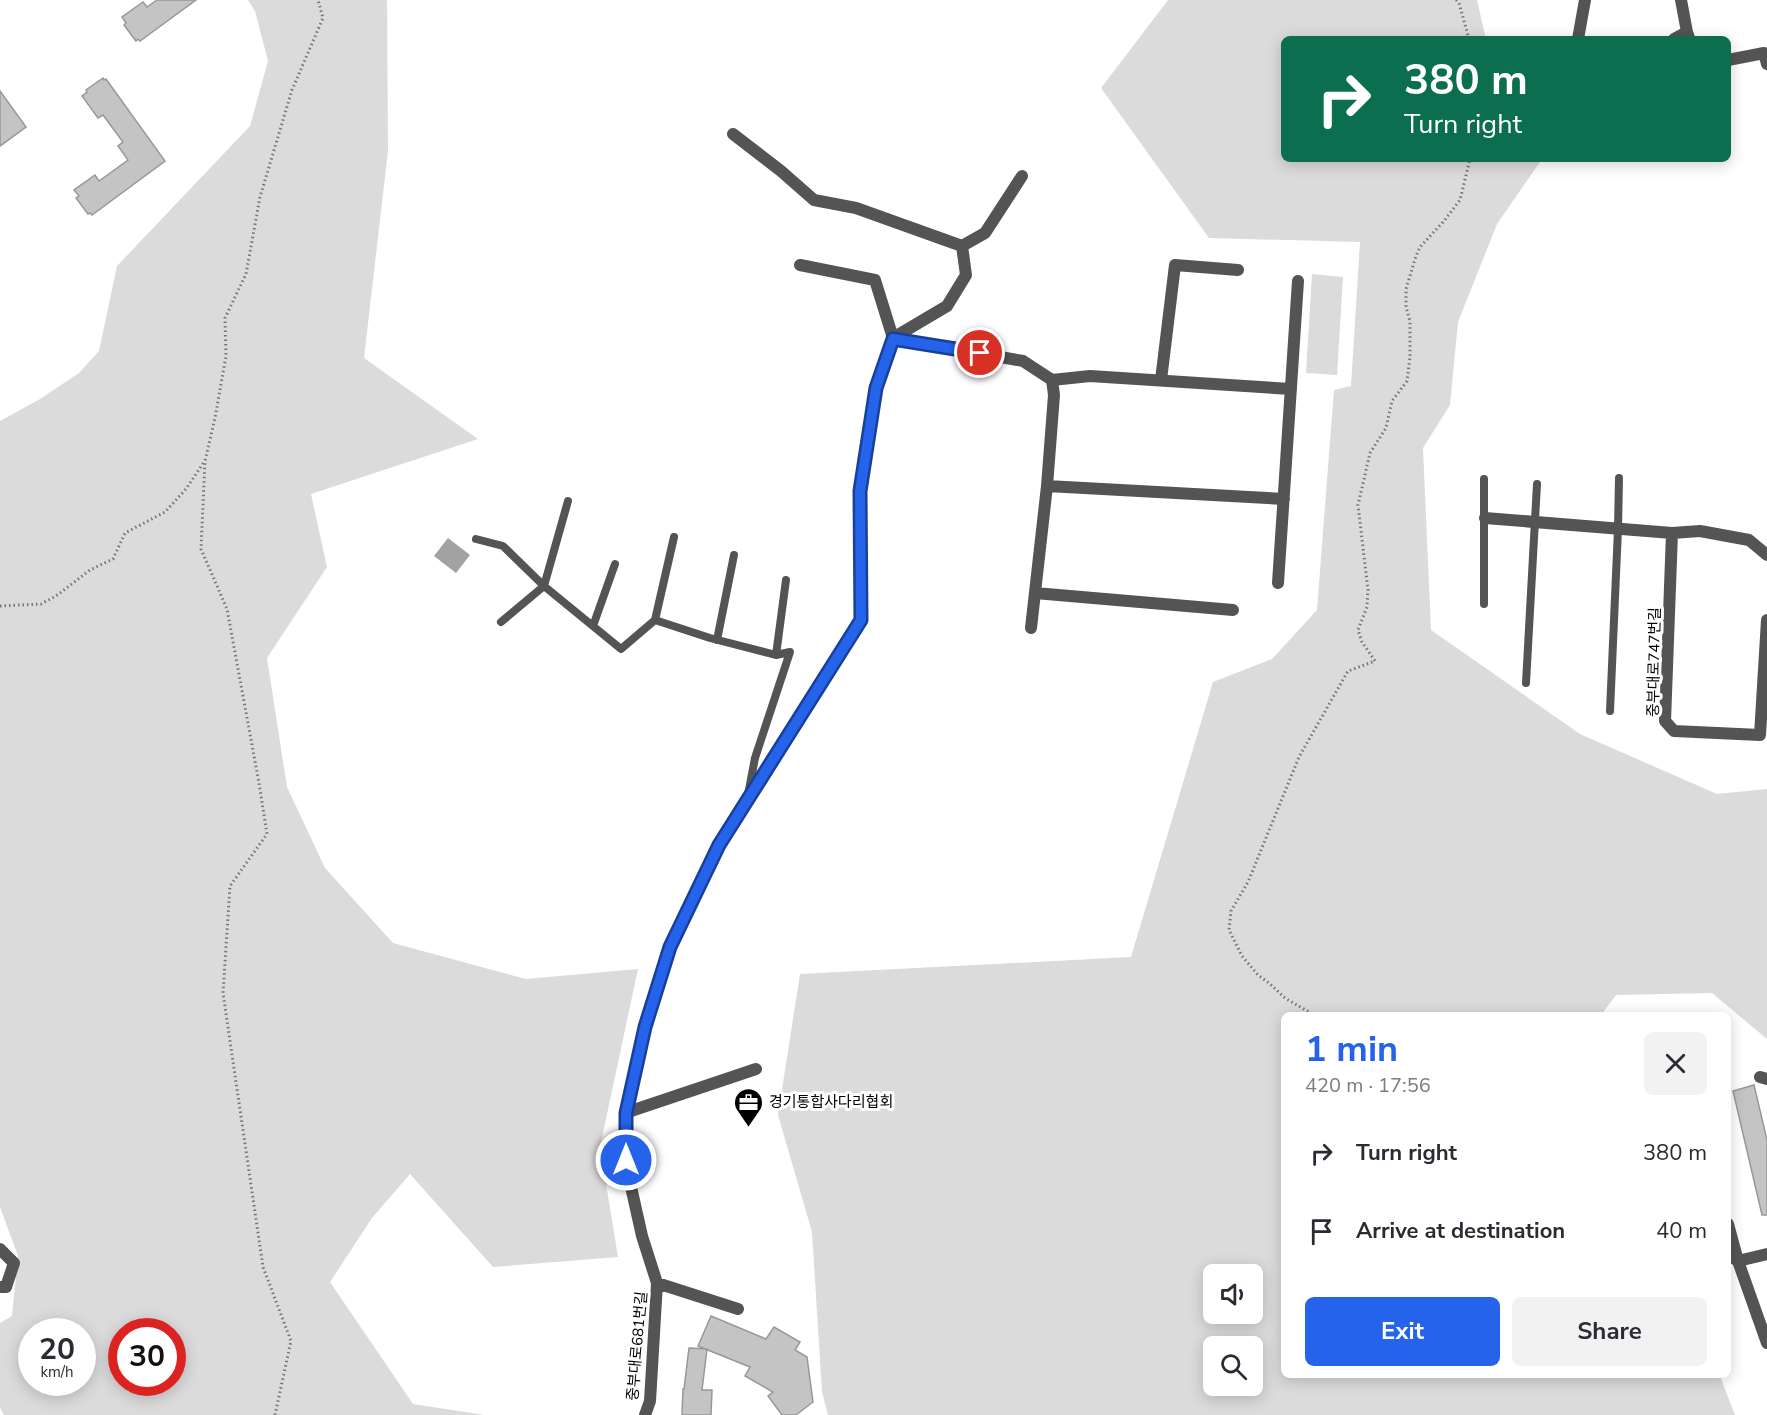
<!DOCTYPE html>
<html lang="en">
<head>
<meta charset="utf-8">
<style>
	body { margin:0; font-family:"Nunito Sans","Noto Sans KR",sans-serif; background:#f2f2f3; color:#2b2b33; height:100vh; display:flex; flex-direction:column; font-size:22px; white-space:nowrap }
	* { box-sizing:border-box; margin:0 }
	p { font-size:20px; color:#7c7c81 }
	.icon { flex:none; width:33px; height:33px; fill:none; stroke:currentColor; stroke-width:2; stroke-linecap:round; stroke-linejoin:round }
	.map { position:relative; flex:1; overflow:hidden }
	.panel { position:absolute; left:1281px; top:1012px; width:450px; height:366px; display:flex; flex-direction:column; background:#fff; border-radius:9px; box-shadow:0 3px 15px #0003 }
	.panel>* { flex:none }
	.hud { position:absolute; left:1281px; top:36px; width:450px; height:126px; border-radius:9px; box-shadow:0 3px 15px #0003; background:#0b6e4f; color:#fff; overflow:hidden }
	.fabs { position:absolute; left:1203px; top:1264px; display:grid; gap:12px }
	.fabs a { display:grid; place-items:center; width:60px; height:60px; border-radius:9px; background:#fff; box-shadow:0 3px 15px #0003; font-size:30px }
	.speed { position:absolute; left:18px; top:1318px; display:flex; gap:12px; font-size:30px; font-weight:700; text-align:center }
	.speed>* { display:grid; place-content:center; width:78px; height:78px; border-radius:50%; background:#fff; box-shadow:0 3px 15px #0003; line-height:1 }
	.speed small { font-size:15px; font-weight:400 }
	.speed .limit { border:9px solid #d22; background:#fff; color:#111 }
	.pin { position:absolute; display:grid; place-items:center; width:51px; height:51px; color:#fff; margin:-26px; border:3px solid #fff; border-radius:50%; box-shadow:0 2px 6px #0007 }
	.me { position:absolute; width:66px; margin:-33px; rotate:0deg; stroke-linejoin:round; filter:drop-shadow(0 0 4px #0008) }
	.turn { display:flex; align-items:center; gap:21px; height:126px; padding:0 24px; font-size:27px }
	.turn .icon { width:78px; height:78px; stroke-width:2.5 }
	.turn b { display:block; font-size:42px; line-height:51px }
	.round { display:grid; place-items:center; flex:none; width:63px; height:63px; border-radius:9px; background:#f2f2f3 }
	.head { display:flex; align-items:center; justify-content:space-between; height:102px; padding:0 24px }
	h1 { font-size:36px; font-weight:700; line-height:45px; color:#2563eb }
	.primary-button { display:flex; gap:12px; margin-top:auto; padding:12px 24px }
	.primary-button a { flex:1; height:69px; border-radius:9px; background:#2563eb; color:#fff; font-size:24px; font-weight:700; line-height:69px; text-align:center }
	.primary-button a+a { background:#f2f2f3; color:#2b2b33 }
	ul { padding:0; list-style:none }
	li { display:flex; align-items:center; gap:18px; height:78px; padding:0 24px }
	li div { flex:1 }
	li b { display:block; font-size:22px }
	li em { font-style:normal }
	.map>svg:first-child { display:block }
	.green { fill:#dbdbdb; fill-rule:evenodd }
	.water { fill:#a2a2a2 }
	.building { fill:#c4c4c4; stroke:#989898; stroke-width:1.5 }
	.lines { fill:none; stroke-linecap:round; stroke-linejoin:round }
	.path { stroke:#767676; stroke-width:3; stroke-dasharray:1.5 3; stroke-linecap:butt }
	.service { stroke:#545454; stroke-width:8 }
	.minor { stroke:#545454; stroke-width:12 }
	.route-casing { stroke:#184099; stroke-width:15 }
	.route { stroke:#2563eb; stroke-width:10 }
	.labels { text-anchor:middle; dominant-baseline:central; stroke-width:6; stroke-linejoin:round; paint-order:stroke }
	.street-label { font-size:15px; fill:#000; stroke:#fff }
	.poi-label { font-size:15px; fill:#000; stroke:#fff; text-anchor:start }
</style>
</head>
<body>
<div class="map">
<svg width="1767" height="1415" viewBox="0 0 1767 1415">
	<rect width="100%" height="100%" fill="#fff"/>
	<path class="green" d="M248,0H387L388,151L364,358L478,439L311,494L327,567L267,658L287,787L325,868L393,943L526,979L638,969L600,1147L618,1257L493,1267L410,1174L372,1218L330,1282L413,1404L485,1415H4L0,1408V1323L12,1316L18,1256L0,1207V421L40,399L79,373L99,351L117,266L250,126L268,61L255,11ZM32,1332H82V1383H32ZM122,1332H172V1383H122Z
		M1168,0H1477L1486,39H1284V159H1542L1497,224L1458,322L1450,405L1423,448L1431,630L1580,734L1717,794L1767,789V1039L1712,993L1616,995L1601,1015L1284,1016V1376H1720L1735,1415H828L822,1392L812,1232L778,1115L800,974L1131,957L1213,682L1272,659L1317,610L1334,390L1351,386L1360,242L1209,238L1101,88ZM1214,1275H1252V1314H1214ZM1214,1347H1252V1386H1214Z
		M1312,274L1343,277L1337,375L1306,373Z"/>
	<path class="water" d="M448,538L470,555L456,573L434,556Z"/>
	<path class="building" d="M157,0H196L140,41L138,39L136,41L124,25L126,23L122,17L143,2L147,7Z
		M103,78L104,80L106,79L165,161L92,215L90,213L88,214L76,198L79,196L74,190L95,175L99,181L128,160L118,146L123,142L103,115L98,118L82,96L87,92L86,90Z
		M0,91L26,127L0,146Z
		M1754,1085L1767,1140V1215H1762L1733,1091Z
		M711,1316L766,1339L774,1327L800,1342L795,1350L807,1357L813,1402L796,1415H782L768,1396L773,1392L745,1376L750,1367L698,1346Z
		M689,1348L707,1349L702,1390H712L711,1415H682L683,1389H684Z"/>
	<g class="lines">
		<path class="path" d="M1456,0L1459,3L1469,39
			M0,606L41,604L56,596L90,570L113,559L125,533L165,512L186,489L204,462
			M1316,1016L1285,998L1269,983L1258,975L1242,956L1229,930L1231,911L1248,882L1299,757L1348,671L1375,661L1362,642L1358,630L1367,607L1368,590L1358,505L1370,453L1386,428L1392,401L1407,381L1410,357V321L1406,307V289L1416,256L1420,247L1444,221L1460,200L1470,159
			M275,1415L291,1341L263,1267L223,993L230,886L267,834L259,783L227,609L201,549L205,461L215,418L226,356L225,318L246,274L260,197L292,90L323,18L318,0"/>
		<path class="service" d="M476,539L503,546L544,586L621,649L655,620L710,638L776,655L790,652L755,758L748,795
			M1484,604V479
			M655,620L674,537
			M501,622L544,586L568,501
			M593,626L615,564
			M717,640L734,555
			M776,655L786,580
			M1526,683L1537,484
			M1610,711L1618,529L1619,478"/>
		<path class="minor" d="M1681,0L1687,32
			M1578,39L1585,0
			M1674,39L1687,32L1689,38
			M1728,60L1764,53L1767,64
			M733,134L781,171L814,200L856,208L962,246L966,275L947,306L893,338
			M962,246L985,233L1022,176
			M800,265L875,280L893,338
			M893,338L1023,361L1052,380L1090,376L1291,389
			M1052,380L1054,395L1047,486L1284,499
			M1161,380L1175,265L1238,270
			M1485,518L1672,533L1700,531L1749,540L1767,555
			M1672,533L1665,721L1674,731L1760,735L1767,620
			M1278,583L1298,281
			M1035,593L1233,610
			M1031,628L1047,486
			M1760,1077L1767,1079
			M625,1113L756,1069
			M1728,1224L1738,1261L1767,1343
			M0,1249L14,1263L6,1287H0
			M1732,1257L1738,1261L1767,1254
			M657,1283L738,1309
			M645,1415L650,1401L657,1283L642,1236L625,1160V1113L645,1027L670,947L719,845L861,619L860,491L876,389L893,338"/>
	</g>
	<g class="lines">
		<defs>
			<path id="route" d="M626,1160V1113L645,1027L670,947L719,845L861,620L860,491L876,388L893,339L980,353"/>
		</defs>
		<use href="#route" class="route-casing"/>
		<use href="#route" class="route"/>
	</g>
	<defs>
		<symbol id="office-pin" viewBox="-11 -11 22 30"><path d="M0 17L-7.5 6A9.5 9.5 0 1 1 7.5 6Z" fill="#000" stroke="#fff"/><path d="M-6-3h4V-5.5h4V-3h4V5H-6ZM-1-4.5V-3h2v-1.5ZM-6 0V1H6V0Z" fill="#fff"/></symbol>
	</defs>
	<g fill-rule="evenodd">
		<use href="#office-pin" x="732" y="1086" width="33" height="45"/>
	</g>
	<g class="labels">
		<g class="street-label">
			<text transform="translate(1654 662) rotate(-89)">중부대로747번길</text>
			<text transform="translate(637 1346) rotate(-85)">중부대로681번길</text>
		</g>
		<g class="poi-label">
			<text x="769" y="1102">경기통합사다리협회</text>
		</g>
	</g>
</svg>
<div class="fabs">
<a><svg class="icon" aria-label="sound" viewBox="0 0 24 24"><path d="M4 9h4l5-4v14l-5-4H4zM17 9q2 3 0 6"/></svg></a>
<a><svg class="icon" aria-label="search" viewBox="0 0 24 24"><circle cx="10" cy="10" r="6"/><path d="M15 15l6 6"/></svg></a>
</div>
<div class="speed"><div>20<small>km/h</small></div><div class="limit">30</div></div>
<div class="pin" style="left:980px;top:353px;background:#d93025"><svg class="icon" aria-label="arrive" viewBox="0 0 24 24"><path d="M6 21V4h12l-3 4 3 4H6"/></svg></div>
<svg class="me" style="left:626px;top:1160px" viewBox="-20 -20 40 40"><circle r="17" fill="#2563eb" stroke="#fff" stroke-width="3"/><path d="M0-11L8 9 0 5-8 9z" fill="#fff"/></svg>
<div class="hud">
<div class="turn"><svg class="icon" aria-label="right" viewBox="0 0 24 24"><path d="M7 20v-9h11M14 6l5 5-5 5"/></svg><div><b>380 m</b>Turn right</div></div>
</div>
<section class="panel">
<div class="head"><div><h1>1 min</h1><p>420 m · 17:56</p></div><a class="round"><svg class="icon" aria-label="close" viewBox="0 0 24 24"><path d="M6 6l12 12M18 6L6 18"/></svg></a></div>
<ul>
<li><svg class="icon" aria-label="right" viewBox="0 0 24 24"><path d="M7 20v-9h11M14 6l5 5-5 5"/></svg><div><b>Turn right</b></div><em>380 m</em></li>
<li><svg class="icon" aria-label="arrive" viewBox="0 0 24 24"><path d="M6 21V4h12l-3 4 3 4H6"/></svg><div><b>Arrive at destination</b></div><em>40 m</em></li>
</ul>
<div class="primary-button"><a>Exit</a><a>Share</a></div>
</section>
</div>
</body>
</html>
